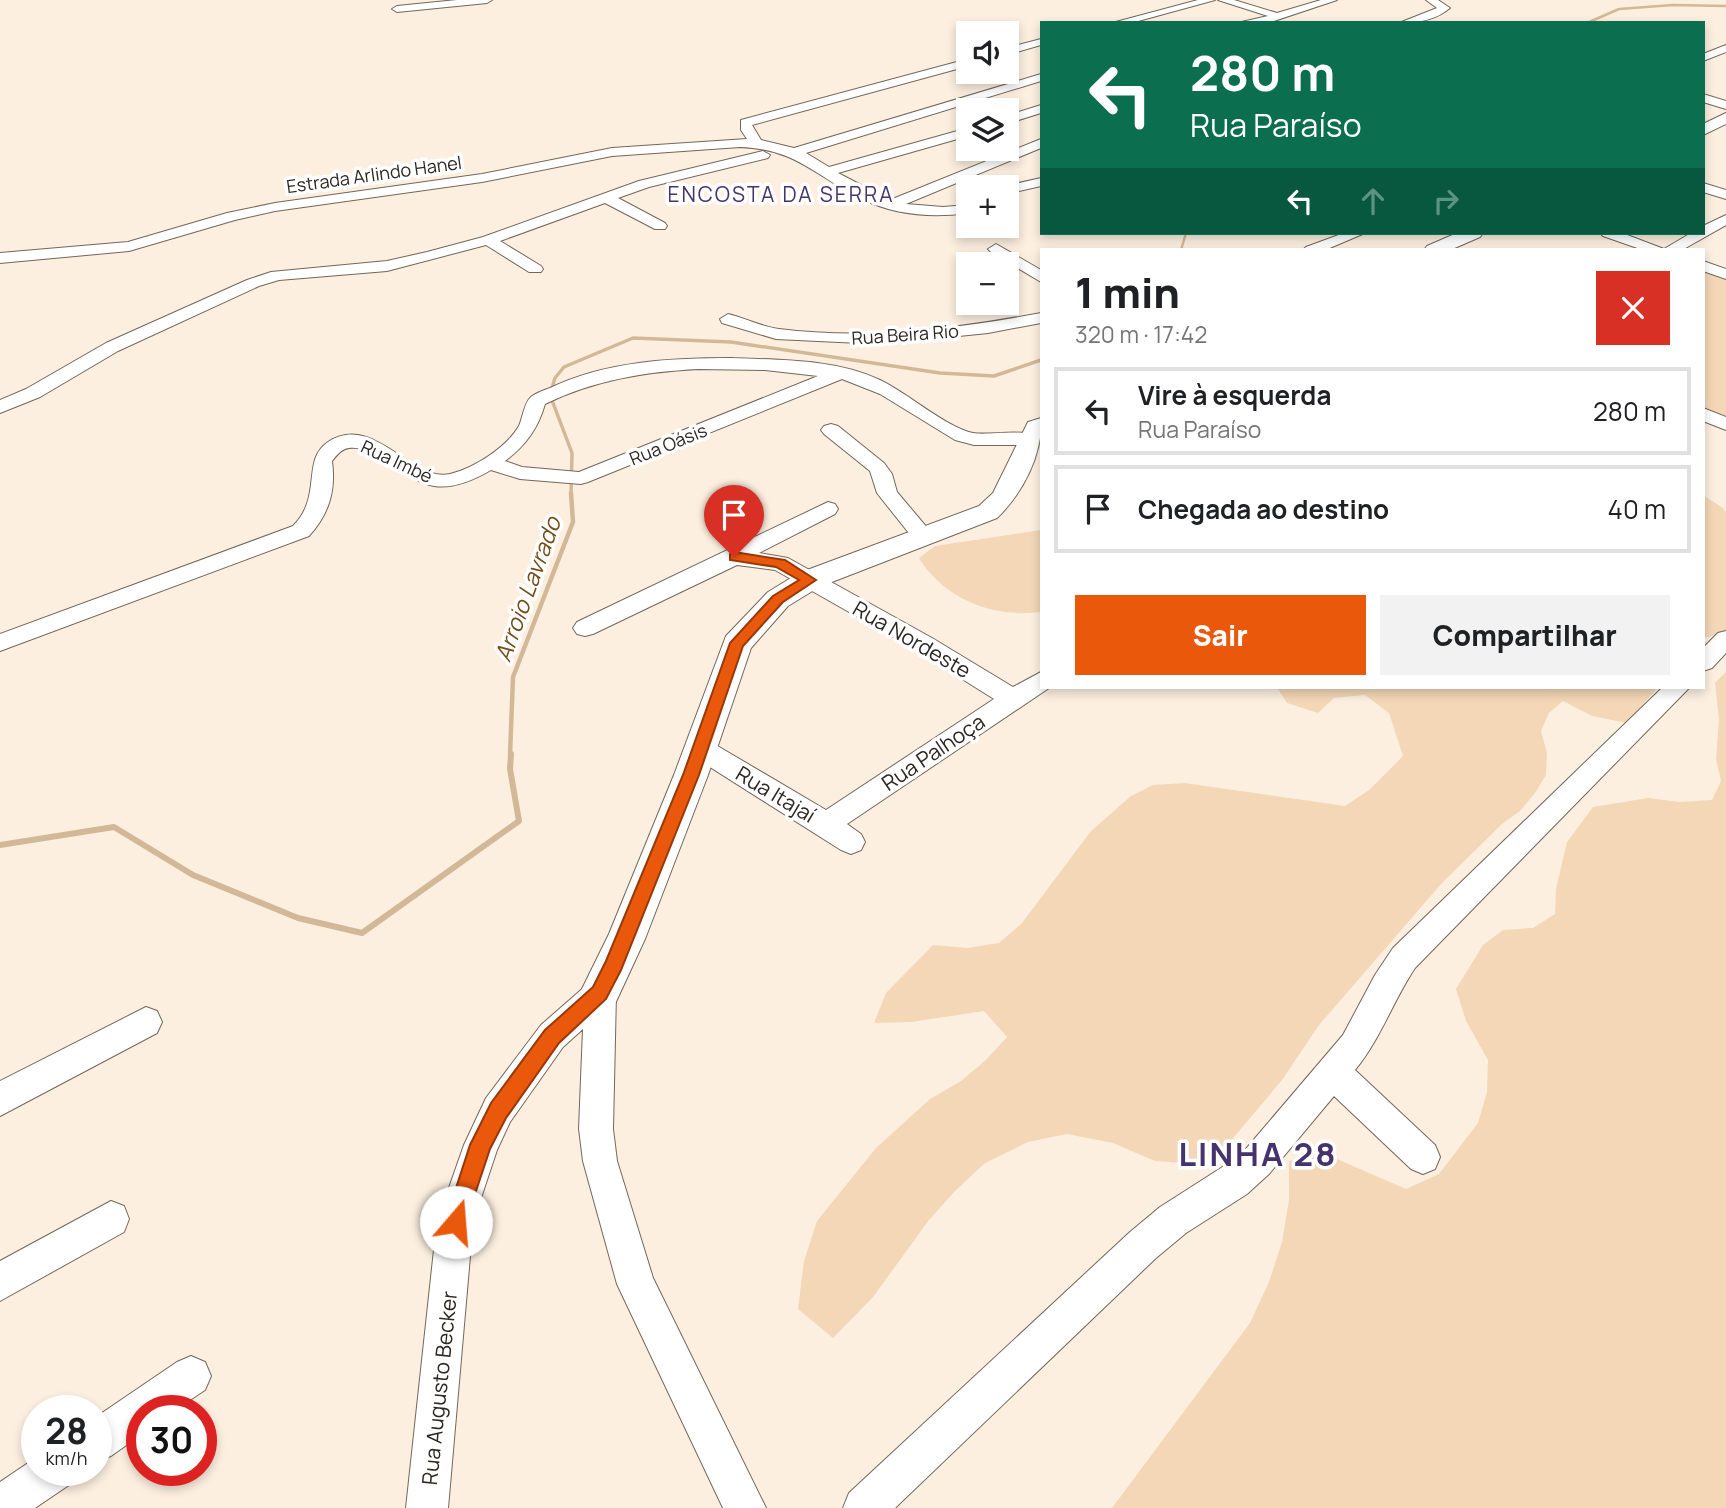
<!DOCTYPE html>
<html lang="pt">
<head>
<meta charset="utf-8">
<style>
	body { margin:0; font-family:Manrope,sans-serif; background:#f2f2f2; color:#202124; height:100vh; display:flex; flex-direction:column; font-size:26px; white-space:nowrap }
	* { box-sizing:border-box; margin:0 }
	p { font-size:23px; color:#757577 }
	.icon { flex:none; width:38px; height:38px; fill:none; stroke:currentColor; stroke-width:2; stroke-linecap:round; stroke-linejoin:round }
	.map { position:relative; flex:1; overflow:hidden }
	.panel { position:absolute; left:1040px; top:248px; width:665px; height:441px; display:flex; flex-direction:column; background:#fff; border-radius:0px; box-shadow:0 4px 10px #0003 }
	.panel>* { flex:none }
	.banner { position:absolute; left:1040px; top:21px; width:665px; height:214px; border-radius:0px; box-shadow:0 4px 10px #0003; background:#0b6e4f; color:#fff; overflow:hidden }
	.fabs { position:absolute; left:956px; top:21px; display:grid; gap:14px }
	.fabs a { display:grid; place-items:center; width:63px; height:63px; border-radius:0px; background:#fff; box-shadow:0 4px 10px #0003; font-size:35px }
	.speed { position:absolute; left:21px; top:1395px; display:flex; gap:14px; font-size:35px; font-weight:700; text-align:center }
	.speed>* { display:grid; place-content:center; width:91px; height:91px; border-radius:50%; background:#fff; box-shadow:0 4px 10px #0003; line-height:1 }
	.speed small { font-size:18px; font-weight:400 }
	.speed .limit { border:10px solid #d22; background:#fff; color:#111 }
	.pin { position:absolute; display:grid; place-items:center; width:60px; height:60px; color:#fff; margin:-72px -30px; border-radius:50% 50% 50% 0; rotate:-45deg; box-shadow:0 0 7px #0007 }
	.pin .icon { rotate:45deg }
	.me { position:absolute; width:77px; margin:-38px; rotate:18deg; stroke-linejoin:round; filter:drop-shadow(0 0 5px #0008) }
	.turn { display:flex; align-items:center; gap:24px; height:147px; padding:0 35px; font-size:32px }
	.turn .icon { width:91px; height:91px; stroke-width:2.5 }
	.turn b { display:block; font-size:49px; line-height:60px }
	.lanes { display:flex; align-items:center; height:66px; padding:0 35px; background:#0003; justify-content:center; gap:35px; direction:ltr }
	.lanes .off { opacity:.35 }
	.round { display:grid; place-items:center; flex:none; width:74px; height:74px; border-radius:0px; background:#f2f2f2 }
	.summary { display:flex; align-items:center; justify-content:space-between; height:119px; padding:0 35px }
	h1 { font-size:42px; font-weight:800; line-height:52px }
	.button { display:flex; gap:14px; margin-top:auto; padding:14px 35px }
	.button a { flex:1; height:80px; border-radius:0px; background:#ea580c; color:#fff; font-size:28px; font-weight:800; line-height:80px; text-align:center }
	.button a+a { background:#f2f2f2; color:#202124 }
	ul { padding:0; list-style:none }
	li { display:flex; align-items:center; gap:21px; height:88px; margin:0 14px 10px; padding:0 21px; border:4px solid #e0e0e0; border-radius:0px }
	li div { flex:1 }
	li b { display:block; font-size:26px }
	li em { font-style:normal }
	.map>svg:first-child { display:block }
	.green { fill:#f3d7b7 }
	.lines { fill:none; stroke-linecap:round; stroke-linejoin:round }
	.stream-far3 { stroke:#d3b898; stroke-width:2.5 }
	.stream-far2 { stroke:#d3b898; stroke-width:3.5 }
	.stream-far1 { stroke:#d3b898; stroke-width:4.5 }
	.stream { stroke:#d3b898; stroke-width:6 }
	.minor-casing { stroke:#73675a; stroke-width:2 }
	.major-casing { stroke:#73675a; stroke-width:2 }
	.minor { fill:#fff; fill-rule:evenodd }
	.major { fill:#fff; fill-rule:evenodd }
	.route { fill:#ea580c; stroke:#983908; stroke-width:2 }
	.labels { text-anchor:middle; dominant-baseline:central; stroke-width:7; stroke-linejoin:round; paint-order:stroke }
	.far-street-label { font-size:18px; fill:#2b2721; stroke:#fff }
	.far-quarter-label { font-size:21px; letter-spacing:2px; fill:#45336e; stroke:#fff }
	.street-label { font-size:21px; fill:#2b2721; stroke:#fff }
	.water-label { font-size:23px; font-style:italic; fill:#734e19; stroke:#fff }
	.near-district-label { font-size:33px; font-weight:bold; letter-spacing:2px; fill:#45336e; stroke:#fff }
</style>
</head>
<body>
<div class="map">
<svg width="1726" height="1508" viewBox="0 0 1726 1508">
	<rect width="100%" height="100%" fill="#fcefe0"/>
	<path class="green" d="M1703,272L1726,280V420L1703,414Z
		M1703,495L1723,508L1726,513V633L1703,638Z
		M1041,530V612C994,618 945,600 919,558L935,546Z
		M1726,672V1508H1112L1250,1323L1269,1282L1282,1242L1289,1200V1161L1323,1153L1406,1189L1439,1174L1478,1123L1487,1092L1488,1060L1466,1021L1456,989L1483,945L1503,930L1533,928L1555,914L1556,889L1567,842L1593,807L1648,798L1680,802L1712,800L1721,781L1716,759L1719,720L1715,683Z
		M1277,688H1657L1627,723L1592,716L1563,701L1549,713L1541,731L1547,753L1546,775L1535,793L1520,811L1502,824L1442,883L1319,1025L1282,1080L1229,1143L1197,1164L1155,1161L1113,1143L1067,1134L1028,1142L985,1163L955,1191L929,1220L873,1297L833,1338L798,1309L804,1261L817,1221L876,1148L930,1099L961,1081L986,1060L1007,1037L984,1011L911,1022L874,1023L886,993L933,945L967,948L999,943L1022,923L1091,831L1131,796L1153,785L1184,783L1345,806L1369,790L1403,756L1389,713L1365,695L1334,698L1318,713L1287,703Z"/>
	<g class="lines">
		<path class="stream-far3" d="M1587,23L1619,9L1673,5L1726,6
			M1181,250L1186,233"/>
		<path class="stream-far2" d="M571,494L572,453L550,395L555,378L564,367L633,338L731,342L940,373L994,376L1041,360"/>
		<path class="stream-far1" d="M510,755L513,677L573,522L571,493"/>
		<path class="stream" d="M0,845L114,827L193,875L298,918L362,933L519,821L510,769L511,754"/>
		<defs>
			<path id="minor" d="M457,0H492L487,3L397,12L392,9L397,6Z
				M1198,0H1215L1131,23H1112Z
				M1218,0H1234L1277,13L1321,0H1337L1268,23H1237L1268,16Z
				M1426,0H1438L1450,8C1436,20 1418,23 1399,23L1437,8Z
				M1041,39V45L1006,55V48Z
				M1726,45V52L1703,61V54Z
				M968,59V66L752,125L761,140L794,148L1041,74V81L806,153L829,167L968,128V136L838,173L890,200L1041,139V148L906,204L943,207L968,205V213C932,218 895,215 862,199C815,176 797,149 740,147L612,156L482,182L275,211L235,220L129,251L0,263V253L128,242L227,213L275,203L482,174L612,148L747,139L741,130V120Z
				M1703,94L1726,101V109L1703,102Z
				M1041,105V113L1006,124V116Z
				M763,151L770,155L768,158L649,187L618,198L665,223L667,226L665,229H655L605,203L500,241L541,266L543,269L541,272H529L486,245L387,271L279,280L259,286L118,351L40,397L0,413V400L26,389L106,343L247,280L271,272L387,261L427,252L483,237L639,181Z
				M1041,178V186L1006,194V187H1001Z
				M1703,183L1726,190V199L1703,192Z
				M1726,215V225L1682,250H1643L1603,236L1600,233H1622L1664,249L1691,233H1703V226Z
				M1344,233H1365L1325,250H1303L1306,247Z
				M996,244L1041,270V282L991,252L988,249Z
				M1703,261L1726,269V279L1703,271Z
				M1041,313V323L988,333L881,344L776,339L722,323L720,319L728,314C745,318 762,327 779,329C866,340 955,329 1041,313Z
				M732,358C780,360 836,359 880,380C906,392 947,428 973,433C988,436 1030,427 1040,439L1030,445H974L955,440L880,394L842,379L588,482L581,484L520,479L491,470C474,480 454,489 434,486C407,482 373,444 349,448C341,449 337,455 332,461C336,491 329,514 309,536L0,651V634L293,526C323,496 301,460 328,442C374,412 411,483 450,474C474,468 506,448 519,426C523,417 524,403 531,397C536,393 544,390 550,388C606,361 671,358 732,358ZM698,369L765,370L818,376L579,472L522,467L505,461C525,446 538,429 545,404C595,380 644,372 698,369Z
				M1703,408L1726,417V430L1703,421Z
				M831,424L838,426L884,463L892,474L897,492L935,537L932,542H916L877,493L870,471L824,434L821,430L824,426Z
				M828,502L835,504L838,509L835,514L759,553L788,558L932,638L1013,687L1041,672V688H1049L847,824L861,834L865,842L861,850L851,854L841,850L691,755L687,748L691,741L700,738L709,741L826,810L994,699L916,650L775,570L737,565L593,634L585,636L577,634L573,628L577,622Z
				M1726,631V653L1712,668L1703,671V648L1718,633Z
				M1662,688H1689L1415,968C1393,1001 1380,1040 1355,1070L1435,1145L1440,1157L1435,1169L1423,1174L1411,1169L1334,1096L1269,1174L1247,1194L1186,1233L1156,1258L895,1508H843L849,1493L1130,1232L1160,1207L1221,1168L1245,1150L1343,1035L1375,975L1393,948Z
				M600,978L611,983L616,993L613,1129L617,1161L653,1278L766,1508H723L617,1284L583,1161L579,1129L583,1029L563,1047L510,1122L497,1150L473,1222L448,1508H406L437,1222L464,1145L486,1098L541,1025L589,983Z
				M146,1007L157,1011L162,1022L157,1033L0,1116V1081Z
				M111,1201L124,1206L129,1219L124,1232L0,1301V1261Z
				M191,1356L205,1362L211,1376L205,1390L175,1410H142V1434L111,1456L96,1461V1417L177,1362Z
				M37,1457V1470H75L69,1485L35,1508H0V1482Z"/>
			<path id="major" d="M1726,113V124L1703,135V124Z
				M1457,233H1483L1480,237L1450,250H1424L1427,246Z
				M1041,418C1043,454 1023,493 997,518L819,587L788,606L751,648L708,775L645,939L614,1006L600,1011L586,1006L580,993L609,934L674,775L726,636L768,592L799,573L979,506L993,493L1028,422Z"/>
		</defs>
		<use href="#minor" class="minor-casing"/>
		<use href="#major" class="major-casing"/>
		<use href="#minor" class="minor"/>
		<use href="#major" class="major"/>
	</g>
	<path class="route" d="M734,552L785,560L816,580L783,602L743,646L699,775L621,970L606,999L559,1043L506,1118L490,1149L463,1230L456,1233L448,1230L445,1222L470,1145L491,1103L545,1030L593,987L606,961L683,775L730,643L773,596L799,580L776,567L730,560V554Z"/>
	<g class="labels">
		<g class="far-street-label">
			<text transform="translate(374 174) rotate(-8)">Estrada Arlindo Hanel</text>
			<text transform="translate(905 334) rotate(-4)">Rua Beira Rio</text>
			<text transform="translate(668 444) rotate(-22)">Rua Oásis</text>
			<text transform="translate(397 461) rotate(25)">Rua Imbé</text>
		</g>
		<g class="far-quarter-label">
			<text x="781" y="194">ENCOSTA DA SERRA</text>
		</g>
		<g class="street-label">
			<text transform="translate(912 639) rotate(30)">Rua Nordeste</text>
			<text transform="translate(933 752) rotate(-34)">Rua Palhoça</text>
			<text transform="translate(776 794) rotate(31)">Rua Itajaí</text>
			<text transform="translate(439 1388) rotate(-84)">Rua Augusto Becker</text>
		</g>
		<g class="water-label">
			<text transform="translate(527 589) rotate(-70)">Arroio Lavrado</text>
		</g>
		<g class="near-district-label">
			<text x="1258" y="1153">LINHA 28</text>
		</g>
	</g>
</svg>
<div class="fabs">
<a><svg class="icon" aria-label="sound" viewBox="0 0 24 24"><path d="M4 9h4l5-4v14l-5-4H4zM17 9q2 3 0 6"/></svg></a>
<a><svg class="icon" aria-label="layers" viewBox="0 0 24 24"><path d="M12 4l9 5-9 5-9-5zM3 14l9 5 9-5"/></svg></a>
<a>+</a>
<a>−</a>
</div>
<div class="speed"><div>28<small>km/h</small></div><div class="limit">30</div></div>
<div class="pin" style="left:734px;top:557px;background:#d93025"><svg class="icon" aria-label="arrive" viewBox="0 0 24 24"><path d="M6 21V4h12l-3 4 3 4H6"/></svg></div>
<svg class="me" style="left:456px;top:1222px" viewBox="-20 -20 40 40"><circle r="19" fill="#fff"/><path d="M0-13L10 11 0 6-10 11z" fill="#ea580c"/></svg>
<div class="banner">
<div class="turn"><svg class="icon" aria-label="left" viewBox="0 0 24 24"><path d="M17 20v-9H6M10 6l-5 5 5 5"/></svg><div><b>280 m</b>Rua Paraíso</div></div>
<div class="lanes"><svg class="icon" aria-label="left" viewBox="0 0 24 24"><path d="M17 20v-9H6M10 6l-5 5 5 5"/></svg><svg class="icon off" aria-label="ahead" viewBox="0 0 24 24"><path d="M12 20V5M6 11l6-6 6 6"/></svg><svg class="icon off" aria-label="right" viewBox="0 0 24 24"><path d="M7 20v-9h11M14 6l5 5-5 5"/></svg></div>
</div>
<section class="panel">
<div class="summary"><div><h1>1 min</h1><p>320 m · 17:42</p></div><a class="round" style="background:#d93025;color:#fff"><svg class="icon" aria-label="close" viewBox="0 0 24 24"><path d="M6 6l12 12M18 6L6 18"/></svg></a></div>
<ul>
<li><svg class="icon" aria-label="left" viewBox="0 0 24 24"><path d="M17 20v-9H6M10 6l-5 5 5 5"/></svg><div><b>Vire à esquerda</b><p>Rua Paraíso</p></div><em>280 m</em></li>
<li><svg class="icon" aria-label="arrive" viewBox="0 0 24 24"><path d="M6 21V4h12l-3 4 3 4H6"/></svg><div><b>Chegada ao destino</b></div><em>40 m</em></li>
</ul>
<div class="button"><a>Sair</a><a>Compartilhar</a></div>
</section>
</div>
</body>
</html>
